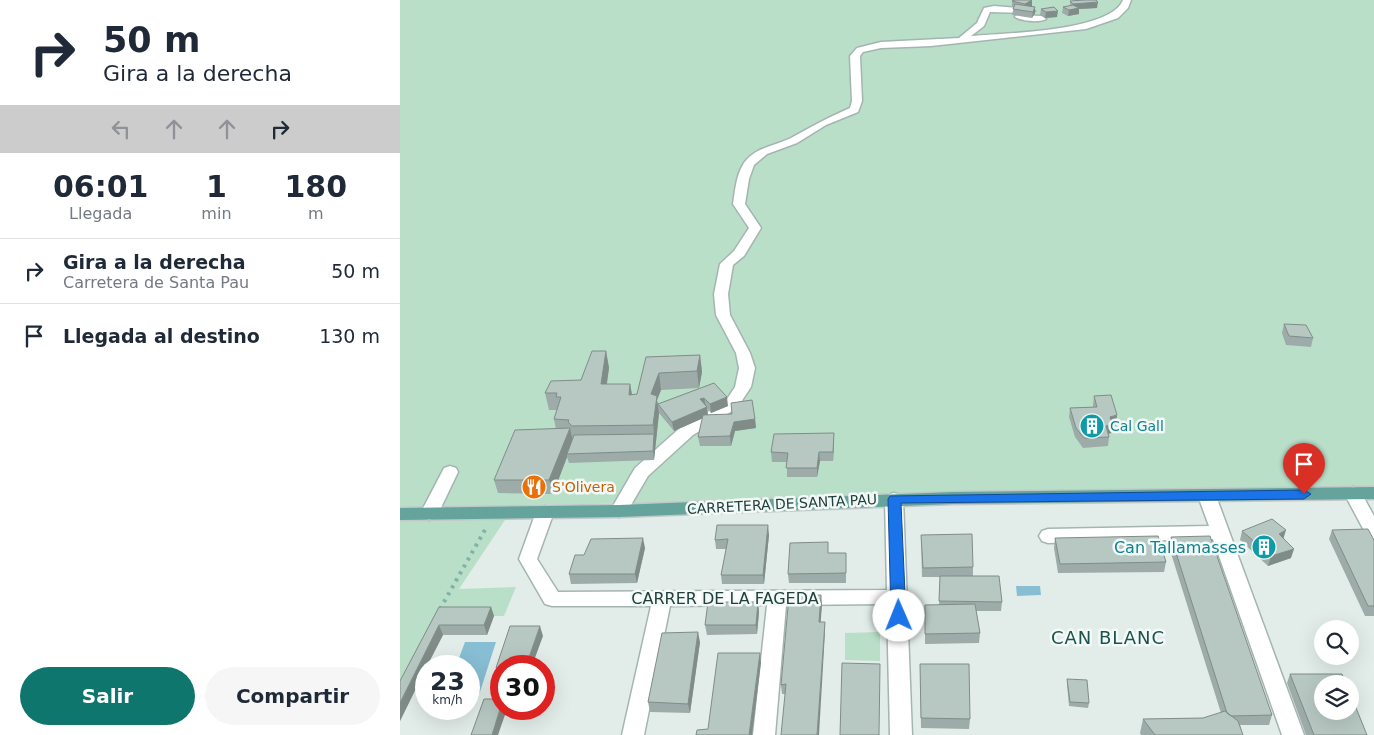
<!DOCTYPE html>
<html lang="es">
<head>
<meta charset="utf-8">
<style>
	body { margin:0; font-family:"DejaVu Sans",sans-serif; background:#f6f6f7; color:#1f2937; height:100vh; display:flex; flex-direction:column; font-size:19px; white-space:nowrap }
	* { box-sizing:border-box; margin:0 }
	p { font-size:16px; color:#747a83 }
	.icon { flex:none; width:28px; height:28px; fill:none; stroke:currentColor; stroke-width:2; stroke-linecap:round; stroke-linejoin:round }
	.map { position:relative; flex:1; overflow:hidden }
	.details { display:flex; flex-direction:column; background:#fff; width:400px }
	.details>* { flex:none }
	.top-card { background:#fff; color:#1f2937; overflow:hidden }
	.buttons { position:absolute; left:914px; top:620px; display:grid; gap:10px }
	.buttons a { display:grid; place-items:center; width:45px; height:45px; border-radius:50%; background:#fff; box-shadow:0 5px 20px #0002; font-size:25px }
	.speed { position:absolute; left:15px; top:655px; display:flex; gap:10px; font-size:25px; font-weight:700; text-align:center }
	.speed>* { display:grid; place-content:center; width:65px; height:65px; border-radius:50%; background:#fff; box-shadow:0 5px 20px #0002; line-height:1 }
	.speed small { font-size:12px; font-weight:400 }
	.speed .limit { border:8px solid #d22; background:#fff; color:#111 }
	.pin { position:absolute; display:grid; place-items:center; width:42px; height:42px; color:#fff; margin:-51px -21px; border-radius:50% 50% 50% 0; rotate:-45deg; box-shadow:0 0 5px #0007 }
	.pin .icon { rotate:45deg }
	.me { position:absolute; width:55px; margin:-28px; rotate:359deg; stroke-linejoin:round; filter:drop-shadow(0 0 4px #0008) }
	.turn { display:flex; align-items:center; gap:18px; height:105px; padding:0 20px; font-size:22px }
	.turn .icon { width:65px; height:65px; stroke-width:2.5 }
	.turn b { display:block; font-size:35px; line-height:42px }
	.lanes { display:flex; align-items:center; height:48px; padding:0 20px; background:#0003; justify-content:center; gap:25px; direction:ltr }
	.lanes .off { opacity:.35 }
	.eta { display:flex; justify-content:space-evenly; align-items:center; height:85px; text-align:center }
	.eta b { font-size:30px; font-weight:700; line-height:35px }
	.cta { display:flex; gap:10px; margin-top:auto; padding:10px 20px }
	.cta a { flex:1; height:58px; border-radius:30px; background:#0f766e; color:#fff; font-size:20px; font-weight:700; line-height:58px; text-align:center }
	.cta a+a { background:#f6f6f7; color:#1f2937 }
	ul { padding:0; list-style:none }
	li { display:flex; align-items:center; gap:15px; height:65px; padding:0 20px; border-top:1px solid #e0e1e3 }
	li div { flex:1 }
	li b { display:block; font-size:19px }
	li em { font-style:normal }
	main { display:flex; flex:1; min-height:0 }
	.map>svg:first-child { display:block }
	.green { fill:#b9dfc9 }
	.water { fill:#87bed4 }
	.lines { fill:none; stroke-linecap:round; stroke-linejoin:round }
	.minor-casing { stroke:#a4b5b1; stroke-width:3 }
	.major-casing { stroke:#c1c9c8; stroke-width:3 }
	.path { stroke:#81b2a9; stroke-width:4; stroke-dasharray:3 5; stroke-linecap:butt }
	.minor { fill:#fff; fill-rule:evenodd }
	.major { fill:#64a49c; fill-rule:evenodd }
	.wall { fill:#9daca8 }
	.shaded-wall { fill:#808c88 }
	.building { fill:#b7c8c3; stroke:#808c88 }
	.route { fill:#1a73e8; stroke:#114b97 }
	.labels { text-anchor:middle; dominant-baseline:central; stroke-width:5; stroke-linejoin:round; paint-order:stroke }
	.culture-label { font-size:14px; fill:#0d838f; stroke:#f2f9f7; text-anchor:start }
	.food-label { font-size:14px; fill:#c56008; stroke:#f2f9f7; text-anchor:start }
	.street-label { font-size:14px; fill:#213f3b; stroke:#f2f9f7 }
	.near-culture-label { font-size:16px; fill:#0d838f; stroke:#f2f9f7; text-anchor:end }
	.near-street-label { font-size:16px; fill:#213f3b; stroke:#f2f9f7 }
	.near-neighbourhood-label { font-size:18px; letter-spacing:1px; fill:#1c524c; stroke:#f2f9f7 }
</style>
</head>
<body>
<main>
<section class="details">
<div class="top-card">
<div class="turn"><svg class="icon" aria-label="right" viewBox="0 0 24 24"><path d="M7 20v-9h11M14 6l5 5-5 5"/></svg><div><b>50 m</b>Gira a la derecha</div></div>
<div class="lanes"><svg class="icon off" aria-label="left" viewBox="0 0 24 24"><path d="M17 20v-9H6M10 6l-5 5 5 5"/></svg><svg class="icon off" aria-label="ahead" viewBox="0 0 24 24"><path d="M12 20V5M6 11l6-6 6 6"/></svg><svg class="icon off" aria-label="ahead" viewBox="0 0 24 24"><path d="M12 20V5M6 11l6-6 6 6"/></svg><svg class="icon" aria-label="right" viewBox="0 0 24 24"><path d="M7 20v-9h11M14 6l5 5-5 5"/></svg></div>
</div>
<div class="eta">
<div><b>06:01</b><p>Llegada</p></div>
<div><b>1</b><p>min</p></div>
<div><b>180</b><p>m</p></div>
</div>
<ul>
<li><svg class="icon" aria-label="right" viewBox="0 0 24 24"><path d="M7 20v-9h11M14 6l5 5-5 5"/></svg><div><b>Gira a la derecha</b><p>Carretera de Santa Pau</p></div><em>50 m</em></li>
<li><svg class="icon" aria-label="arrive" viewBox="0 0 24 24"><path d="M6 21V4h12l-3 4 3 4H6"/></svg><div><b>Llegada al destino</b></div><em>130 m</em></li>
</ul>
<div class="cta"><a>Salir</a><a>Compartir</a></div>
</section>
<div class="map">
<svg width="974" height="735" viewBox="0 0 974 735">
	<rect width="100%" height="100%" fill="#e2ede9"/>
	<path class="green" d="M0,0H974V493L115,505L59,589L116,587L104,616H43L0,698Z
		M480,632V661L445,660V633Z"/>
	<path class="water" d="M616,586H640L641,595L617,596Z
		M65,642H96L78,698H69V666H56Z"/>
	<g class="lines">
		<defs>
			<path id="minor" d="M723,0H731L728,8L718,18L686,29L531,46L481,48L463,52L460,56L462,101L458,112L426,125L397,143L367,154L354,165L349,179L345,204L361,228L344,256L333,265L328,294L330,315L350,353L355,368L351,387L337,408L293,435L248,476L225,515L219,517L213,515L210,511L235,468L281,427L325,402L335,387L339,368L336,353L316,315L314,294L320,264L334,251L349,228L333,204C335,191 336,175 344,163C355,147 375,146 391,138C411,127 429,117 450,108L452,101L450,56L457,48L481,42L559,38L577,23L584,8L594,6L631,9L635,11L631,13L590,12L584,26L571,36C603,33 711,32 723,0Z
				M616,15L642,16L646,19C639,23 622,21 615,17Z
				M50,466L56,468L58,472L38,514L35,518L29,520L23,518L20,514L42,472L44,468Z
				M953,487L959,489L974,516V539L968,538L944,493L947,489Z
				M807,490L813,492L816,496L904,735H882L813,539L648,543L642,541L639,536L642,531L648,529L809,526L798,496L801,492Z
				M494,493L500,495L503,499L512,735H490L487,604L386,605L375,735H353L367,605L270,606L244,735H222L251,606H152L145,604L119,559L136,512L139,508L145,506L151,508L154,512L137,559L158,592L487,590L485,499L488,495Z"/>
			<path id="major" d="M974,487V499L553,504L219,517L0,520V508L219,505L553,492Z"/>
		</defs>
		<use href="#minor" class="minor-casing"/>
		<use href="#major" class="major-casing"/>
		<path class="path" d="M40,609L86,528"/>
		<use href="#minor" class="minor"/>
		<use href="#major" class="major"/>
	</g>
	<path class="wall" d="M632,0V6L635,7V13L632,18L612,15L614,7H612V1Z
		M670,1L697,8L679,9V14L668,16L662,13L663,7L670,6Z
		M641,9L657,17L645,18L640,15Z
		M884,324L913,338L911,347L886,345L882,333Z
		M206,351L209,368L207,384H230L232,394H237L246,357L300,355L302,372L299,388L261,390L257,400L258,404L314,383L328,406L311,413L307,408L308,415L355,419L356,428L335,431L331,446H300L298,437L303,418L274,431L259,413L254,460L169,463L167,457L153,494L98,493L94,480L156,429L154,419L157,410H149L145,393L181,380Z
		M694,396L717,415L716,425L712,426L711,433L708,434L709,437L708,446L683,448L675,437L669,417L670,408L693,407V405Z
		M434,442L433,461H420L417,477H387V462H372L371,452Z
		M932,530L974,540V616H965L929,539Z
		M842,531L884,538L891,558L868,566L840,540Z
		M369,535L364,584H322L321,575L326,549H316L315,540Z
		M521,535L573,567V576L602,602L601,611H576L580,633L579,643L525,644V605H539L540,577H522Z
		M771,537L872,715L869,725H840L843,735H741L740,733L743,719L803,718L821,713L769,547Z
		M655,538L766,562L764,572L658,573L654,548Z
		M245,548L237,583L171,584L169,574Z
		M429,553H446V583H389L388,574Z
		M358,602L359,612L357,634L307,635L305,625Z
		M422,604L420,622H425V632L385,694H382L381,685Z
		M39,607H91L94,616L87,635H43L27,666H26V668L0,721V681Z
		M143,636L101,666V678H99L96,668Z
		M300,642L290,713L250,712L248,702Z
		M520,664L570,719L569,729L521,728Z
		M890,674L967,735H906L887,683Z
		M667,679L689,703L688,708L669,706L667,684Z"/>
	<path class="shaded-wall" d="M632,0V6L625,9V4Z
		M698,2L697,8L679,9V14L668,16L669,10L673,9V4Z
		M635,7V13L632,18L633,12Z
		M658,11L657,17L645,18L646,12Z
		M206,351L209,368L204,401L201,384Z
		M300,355L302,372L299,388L297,371Z
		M259,373L261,390L257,400L259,413L254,460L253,451L254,434L251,394Z
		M230,384L233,401L229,395Z
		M327,397L328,406L311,413L310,404Z
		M304,398L306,407L300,399Z
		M307,407L308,416L274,431L272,422Z
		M717,415L716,425L712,426L711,433L705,435L706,426L710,417Z
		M355,419L356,428L335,431L331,446L330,436L334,422Z
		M170,428L173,442L167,454V457L153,494L149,480Z
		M434,433V442L433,461V452Z
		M419,452L420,461L417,477V468Z
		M368,525L369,535L364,584L363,575Z
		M886,530L883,540L879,534Z
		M243,538L245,548L237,583L235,574Z
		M894,549L891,558L868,566L871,556Z
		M421,595L422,604L420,632L419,622Z
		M358,602L359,612L357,634L356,625Z
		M91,607L94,616L87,635L84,625Z
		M425,622V632L419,735H417Z
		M39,625L43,635L27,666H26V668L0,721V703Z
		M140,626L143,636L132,666H126Z
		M298,632L300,642L290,713L288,704Z
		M360,653L361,663L352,735H349Z
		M101,706V709H107L98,735H92Z"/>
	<path class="building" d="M615,0H632L625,4L612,1Z
		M685,0H696L698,2L673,4L670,1Z
		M615,4L635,7L633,12L613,9Z
		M673,5L679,8L669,10L663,7Z
		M654,7L658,11L646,12L641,9Z
		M884,324L906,325L913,338L889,336Z
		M192,351H206L201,384H230L229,395L237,394L246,357L300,355L297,371L259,373L251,394L257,396L253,425L172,426L168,422L169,420L154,419L161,397H156L157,393H145L151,381L181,380Z
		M314,383L327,397L310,404L304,398L300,399L307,407L272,422L258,404Z
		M711,395L717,415L710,417L712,424L706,426L709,437L684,438L676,428L670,408L697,407L694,396Z
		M352,400L355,419L334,422L330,436L298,437L303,415L332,414L331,403Z
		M170,428L149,480H94L115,430Z
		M434,433L433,452H419L417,468H386L388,453L371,452L374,434Z
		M254,434L253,451L167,454L174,435Z
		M872,519L886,530L879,534L894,549L871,556L842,531Z
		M317,525H368L363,575H321L328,539L315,540Z
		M968,529L974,540V606H968L932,530Z
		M572,534L573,567L523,568L521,535Z
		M758,536L766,562L660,564L655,538Z
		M810,536L872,715L831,716L827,713L771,537Z
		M243,538L235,574H169L175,555H184L191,539Z
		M428,542V553H446V573L388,574L390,543Z
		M540,576H599L602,602L539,601Z
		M421,595L419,622H425L417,735H381L386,684L381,685L389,596Z
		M308,602H358L356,625H305Z
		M575,604L580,633L525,634V605Z
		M39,607H91L84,625H39L0,703V681Z
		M110,626H140L126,666H101V668H96Z
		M298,632L288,704L248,702L262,633Z
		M318,653H360L349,735H296L297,730L308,729Z
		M442,663L480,664L479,735H440Z
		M520,664H569L570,719L521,718Z
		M890,674H942L946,684H922V711H950V693L967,735H914Z
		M667,679L687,680L689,703L670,702Z
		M84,699H101V706L92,735H71Z
		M825,711L838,721L843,735H755L743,719L803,718Z"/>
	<path class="route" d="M904,490L911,494L904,499L501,503L506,616L504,620H493L491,616L488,499L490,496Z"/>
	<defs>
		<symbol id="building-disc" viewBox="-11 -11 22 22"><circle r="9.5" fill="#0f9aa8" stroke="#f2f9f7"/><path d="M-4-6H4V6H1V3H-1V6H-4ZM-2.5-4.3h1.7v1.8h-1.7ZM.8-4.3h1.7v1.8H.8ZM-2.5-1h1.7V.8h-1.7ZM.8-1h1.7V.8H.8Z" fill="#fff"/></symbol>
		<symbol id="restaurant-disc" viewBox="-11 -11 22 22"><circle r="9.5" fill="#e8710a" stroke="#f2f9f7"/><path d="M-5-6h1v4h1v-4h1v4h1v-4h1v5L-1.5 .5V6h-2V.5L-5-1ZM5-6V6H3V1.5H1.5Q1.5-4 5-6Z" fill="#fff"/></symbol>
	</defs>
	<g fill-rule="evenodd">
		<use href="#building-disc" x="678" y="412" width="28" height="28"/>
		<use href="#restaurant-disc" x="120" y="473" width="28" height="28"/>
		<use href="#building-disc" x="850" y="533" width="28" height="28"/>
	</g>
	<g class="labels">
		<g class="culture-label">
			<text x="710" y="426">Cal Gall</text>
		</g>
		<g class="food-label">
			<text x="152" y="487">S'Olivera</text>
		</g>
		<g class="street-label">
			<text transform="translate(382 504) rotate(-3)">CARRETERA DE SANTA PAU</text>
		</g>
		<g class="near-culture-label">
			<text x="846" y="547">Can Tallamasses</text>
		</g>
		<g class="near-street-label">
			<text x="325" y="598">CARRER DE LA FAGEDA</text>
		</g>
		<g class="near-neighbourhood-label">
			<text x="708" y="637">CAN BLANC</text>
		</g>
	</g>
</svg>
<div class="buttons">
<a><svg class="icon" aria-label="search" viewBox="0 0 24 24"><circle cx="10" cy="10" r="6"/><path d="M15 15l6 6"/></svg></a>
<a><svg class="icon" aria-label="layers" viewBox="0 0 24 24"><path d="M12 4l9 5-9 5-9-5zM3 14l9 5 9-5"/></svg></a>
</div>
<div class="speed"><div>23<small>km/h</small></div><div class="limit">30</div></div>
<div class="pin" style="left:904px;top:494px;background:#d93025"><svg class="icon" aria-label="arrive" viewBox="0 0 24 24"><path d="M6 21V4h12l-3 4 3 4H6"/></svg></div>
<svg class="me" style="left:499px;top:616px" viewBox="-20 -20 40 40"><circle r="19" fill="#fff"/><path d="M0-13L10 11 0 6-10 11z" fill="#1a73e8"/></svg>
</div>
</main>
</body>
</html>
